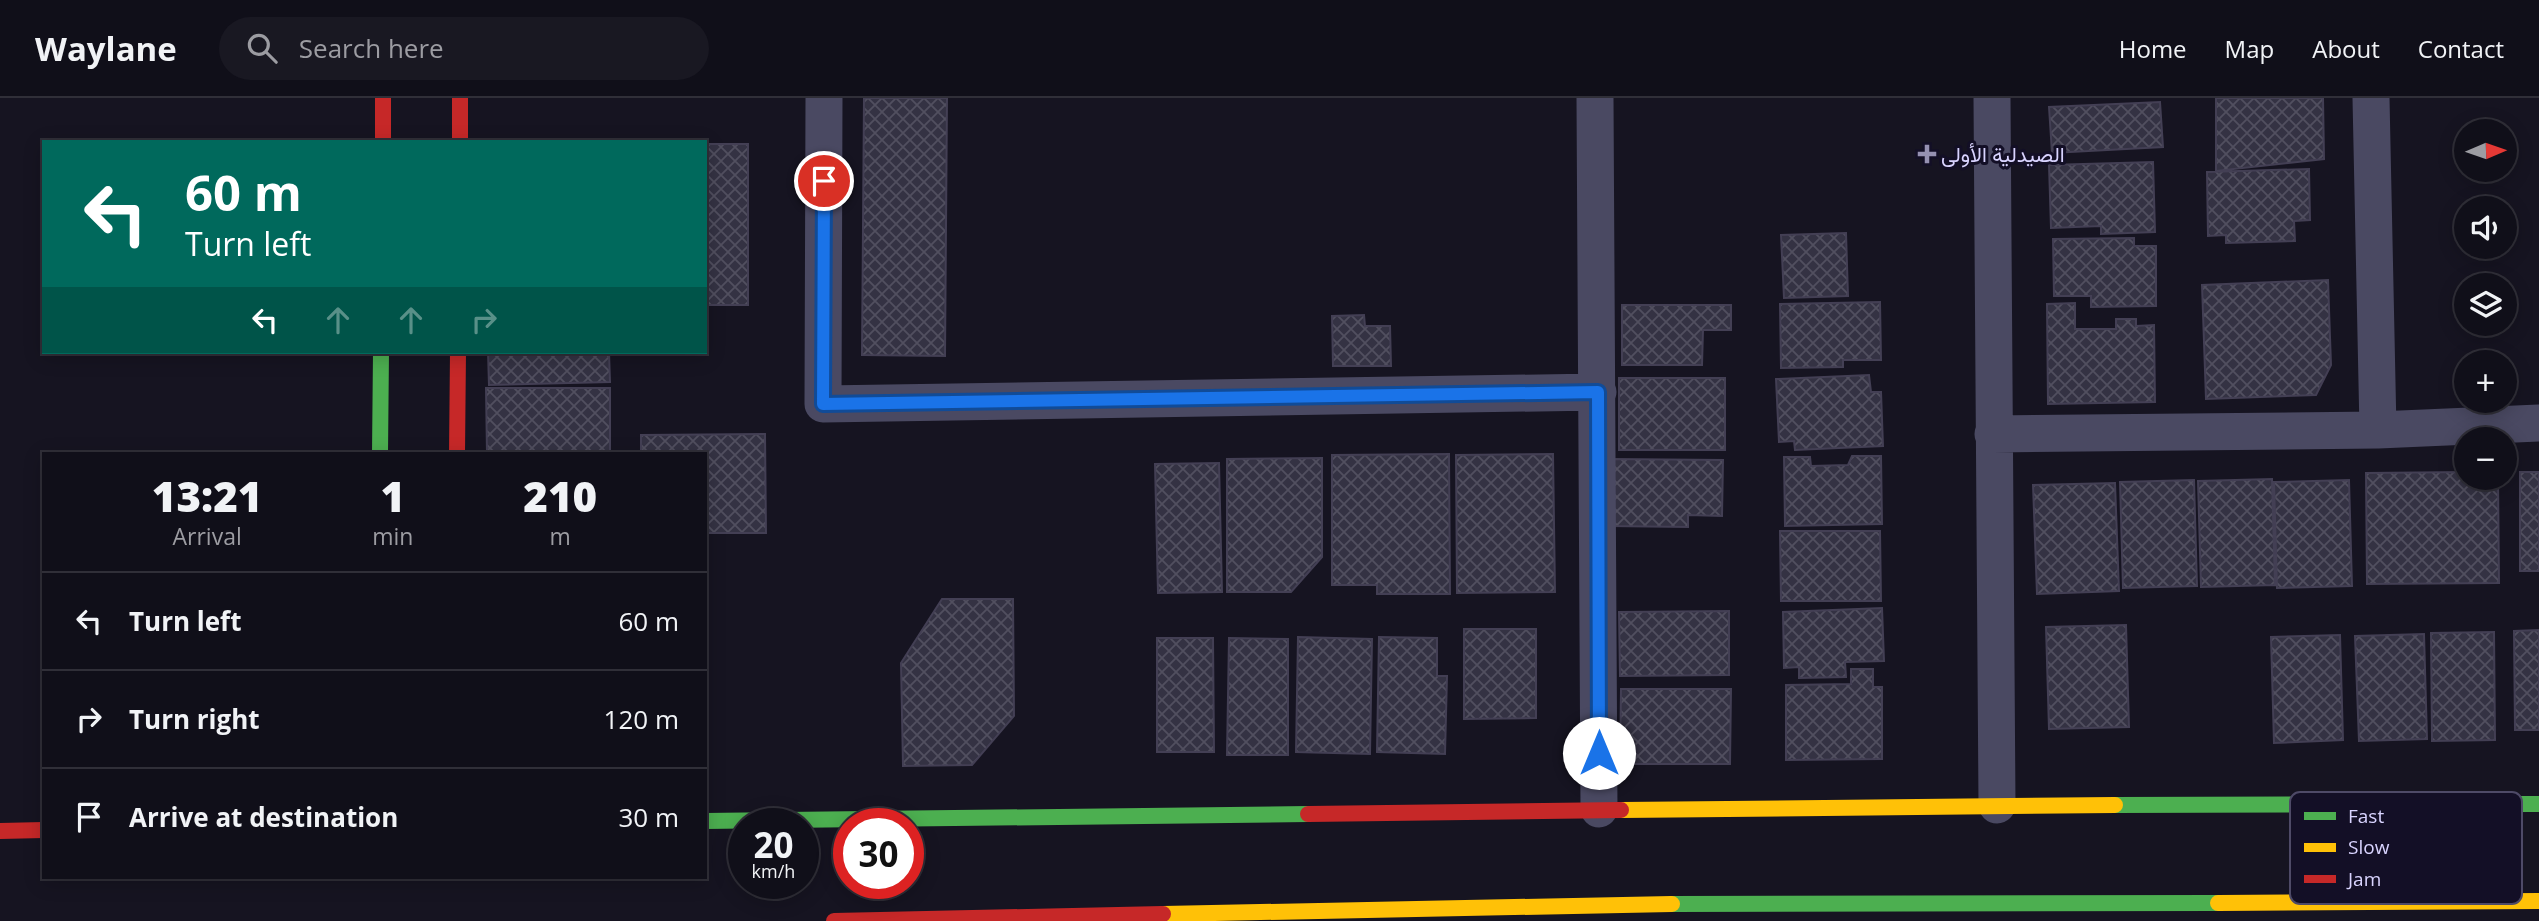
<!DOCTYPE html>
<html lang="en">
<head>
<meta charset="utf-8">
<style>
	body { margin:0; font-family:"Open Sans",Vazirmatn,sans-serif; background:#191822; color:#f1f3f6; height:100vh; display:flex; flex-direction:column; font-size:26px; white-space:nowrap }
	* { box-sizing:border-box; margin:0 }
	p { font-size:23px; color:#9c9ca2 }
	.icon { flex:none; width:38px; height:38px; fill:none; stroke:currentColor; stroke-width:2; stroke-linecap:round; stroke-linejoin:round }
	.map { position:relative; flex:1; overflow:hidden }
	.panel { position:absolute; left:42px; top:354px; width:665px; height:427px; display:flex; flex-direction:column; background:#100f19; border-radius:0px; box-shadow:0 4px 18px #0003,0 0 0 2px #302f38 }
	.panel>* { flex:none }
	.banner { position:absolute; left:42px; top:42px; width:665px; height:214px; border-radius:0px; box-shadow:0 4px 18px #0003,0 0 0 2px #302f38; background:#00695c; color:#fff; overflow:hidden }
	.needle { width:46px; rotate:88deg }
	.fabs { position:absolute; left:2454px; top:21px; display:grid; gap:14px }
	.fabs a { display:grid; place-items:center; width:63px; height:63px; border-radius:50%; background:#100f19; box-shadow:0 4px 18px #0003,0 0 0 2px #302f38; font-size:35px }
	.speed { position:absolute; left:728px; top:710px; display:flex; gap:14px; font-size:35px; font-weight:700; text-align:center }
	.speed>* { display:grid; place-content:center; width:91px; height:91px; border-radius:50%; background:#100f19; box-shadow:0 4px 18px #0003,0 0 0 2px #302f38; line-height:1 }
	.speed small { font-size:18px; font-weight:400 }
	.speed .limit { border:10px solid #d22; background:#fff; color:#111 }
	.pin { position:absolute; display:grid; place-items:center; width:60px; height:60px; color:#fff; margin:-30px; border:4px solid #fff; border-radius:50%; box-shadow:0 2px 7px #0007 }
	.me { position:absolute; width:77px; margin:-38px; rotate:0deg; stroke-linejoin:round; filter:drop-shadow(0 0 5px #0008) }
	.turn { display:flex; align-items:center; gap:24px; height:147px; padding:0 28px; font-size:32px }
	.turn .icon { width:91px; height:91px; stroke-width:2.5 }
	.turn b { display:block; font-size:49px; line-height:60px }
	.lanes { display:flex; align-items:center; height:66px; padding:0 28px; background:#0003; justify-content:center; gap:35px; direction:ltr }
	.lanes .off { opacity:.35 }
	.eta { display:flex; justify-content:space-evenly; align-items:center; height:119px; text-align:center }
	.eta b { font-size:42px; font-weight:800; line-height:49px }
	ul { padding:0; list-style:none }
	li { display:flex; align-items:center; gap:21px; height:98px; padding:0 28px; border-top:2px solid #302f38 }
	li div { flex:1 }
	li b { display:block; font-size:26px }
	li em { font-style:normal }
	header { display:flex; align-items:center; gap:42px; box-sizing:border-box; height:98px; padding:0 35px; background:#100f19; border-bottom:2px solid #302f38 }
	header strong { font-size:33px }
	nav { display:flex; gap:38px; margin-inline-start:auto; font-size:24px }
	.search { width:490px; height:63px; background:#191822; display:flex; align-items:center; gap:18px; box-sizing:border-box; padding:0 24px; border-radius:38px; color:#9c9ca2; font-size:26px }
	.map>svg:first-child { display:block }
	.building { fill:url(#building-cross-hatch); stroke:#433f54; stroke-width:2 }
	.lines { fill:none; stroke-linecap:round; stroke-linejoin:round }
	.street { stroke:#4a4962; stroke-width:37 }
	.fast { stroke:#4caf50; stroke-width:16 }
	.slow { stroke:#ffc107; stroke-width:16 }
	.jam { stroke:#c62828; stroke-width:16 }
	.route-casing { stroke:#114b97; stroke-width:18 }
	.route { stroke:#1a73e8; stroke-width:12 }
	.poi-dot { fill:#9591b1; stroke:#130f26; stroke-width:2.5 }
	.labels { text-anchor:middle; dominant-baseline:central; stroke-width:6; stroke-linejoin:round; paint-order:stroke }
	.poi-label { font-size:21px; fill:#d9d4ff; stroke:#130f26; text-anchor:start }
	.key { fill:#130f26; stroke:#4e4a67; stroke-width:2 }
	.key-label { font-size:19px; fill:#d9d4ff }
</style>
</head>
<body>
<header>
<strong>Waylane</strong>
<div class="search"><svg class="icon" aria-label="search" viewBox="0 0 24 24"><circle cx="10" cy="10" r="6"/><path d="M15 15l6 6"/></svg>Search here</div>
<nav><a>Home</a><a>Map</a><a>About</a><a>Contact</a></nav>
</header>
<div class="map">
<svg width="2539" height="823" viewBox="0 0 2539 823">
	<defs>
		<pattern id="building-cross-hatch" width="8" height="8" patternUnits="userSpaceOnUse" patternTransform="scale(1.75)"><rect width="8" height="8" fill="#343243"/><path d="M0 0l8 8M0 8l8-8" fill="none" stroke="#514f5f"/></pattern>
	</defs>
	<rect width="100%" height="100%" fill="#161421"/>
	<path class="building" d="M864,0H947L945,258L862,257Z
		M2216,0H2323L2324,61L2216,73Z
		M2160,4L2163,49L2052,55L2049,9Z
		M705,46H748V207H705Z
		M2153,64L2155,134L2101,136V128L2051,130L2049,67Z
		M2309,71L2310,122L2294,123L2295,143L2226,145V137L2208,138L2207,74Z
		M1846,135L1848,198L1784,200L1781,137Z
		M2134,140V148H2156V208L2091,209V198H2054L2053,141Z
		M2328,182L2331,267L2316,297L2206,301L2202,187Z
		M1880,204L1881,262H1843V269L1781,270L1780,206Z
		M2075,205V231H2116V221H2136V228L2154,227L2155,304L2048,306L2047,206Z
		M1622,207H1731V232H1703L1702,267H1622Z
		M1364,217L1365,228H1390L1391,268H1333L1332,218Z
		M488,254H609L610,284L489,287Z
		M1869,277L1871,294H1881L1883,348L1795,352L1794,343L1779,344L1776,281Z
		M1619,280H1725V352H1619Z
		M486,290H610V355H487Z
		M765,336L766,435H705V355H641V337Z
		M1449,356L1450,496H1377V487H1332V357Z
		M1553,356L1555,494L1457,495L1456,357Z
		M1852,358H1881L1882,426L1785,428L1784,359H1810L1811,368L1848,367Z
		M1322,360V459L1291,494H1227V361Z
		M1611,361L1723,362L1722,418L1688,417V429L1609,428Z
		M1219,365L1222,494L1158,495L1155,366Z
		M2466,374V380H2498L2499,485L2367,486L2366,375Z
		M2520,374H2539V473H2520Z
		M2272,381L2275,487L2201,489L2198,383Z
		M2194,382L2197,488L2123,490L2120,384Z
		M2349,382L2352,488L2277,490L2274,384Z
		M2115,385L2119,493L2037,496L2033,387Z
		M1780,433H1880L1881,503H1781Z
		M942,501H1013L1014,618L972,667L903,668L901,565Z
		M1882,510L1884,563L1845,564L1846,579L1799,580V569L1784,570L1783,514Z
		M1729,513V577L1620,578L1619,514Z
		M2126,527L2129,629L2049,631L2046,529Z
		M1464,531H1536V620L1464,621Z
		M2539,532V632H2515L2514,533Z
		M2494,534L2495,642L2432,643L2431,535Z
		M2424,536L2427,641L2359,643L2355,538Z
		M2340,537L2343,642L2274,645L2271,539Z
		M1298,539L1372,541L1370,656L1296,654Z
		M1379,539L1437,540V578H1447L1445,656L1377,654Z
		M1157,540H1213L1214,654H1157Z
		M1229,540L1288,541V657H1227Z
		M1851,571H1873V589H1882V661L1786,662V587L1851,586Z
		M1621,591H1731L1730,666H1620Z"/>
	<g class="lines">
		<path class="street" d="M824,0L823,306L1598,294
			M1595,0L1599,711
			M1992,0L1997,707
			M2371,0L2378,332
			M1993,336L2378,332L2539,325"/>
		<path class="fast" d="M380,355L381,254
			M2115,707L2539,706
			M705,723L1308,716
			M1672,806L2218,805"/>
		<path class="slow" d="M1621,712L2115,707
			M2218,805L2539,803
			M1163,816L1672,806"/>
		<path class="jam" d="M383,0V44
			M460,0V44
			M457,355L458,254
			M1308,716L1621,712
			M0,733L44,732
			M834,823L1163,816"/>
	</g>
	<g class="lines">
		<defs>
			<path id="route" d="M824,83L823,306L1598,294L1599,655"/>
		</defs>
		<use href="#route" class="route-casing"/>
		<use href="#route" class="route"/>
	</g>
	<path class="poi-dot" d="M1923.5 45.5h7v7h7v7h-7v7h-7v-7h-7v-7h7z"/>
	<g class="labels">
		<g class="poi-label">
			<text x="1941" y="56">الصيدلية الأولى</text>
		</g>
	</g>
	<rect x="2290" y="694" width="232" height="112" rx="10" class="key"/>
	<rect x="2304" y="714" width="32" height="8" fill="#4caf50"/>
	<rect x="2304" y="745" width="32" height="9" fill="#ffc107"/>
	<rect x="2304" y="777" width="32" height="8" fill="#c62828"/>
	<g class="key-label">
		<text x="2348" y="725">Fast</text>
		<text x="2348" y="756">Slow</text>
		<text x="2348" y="788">Jam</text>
	</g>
</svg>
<div class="fabs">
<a><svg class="needle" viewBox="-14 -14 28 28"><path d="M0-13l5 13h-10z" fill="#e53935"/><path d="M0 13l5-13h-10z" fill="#9c9ca2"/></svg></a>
<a><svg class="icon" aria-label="sound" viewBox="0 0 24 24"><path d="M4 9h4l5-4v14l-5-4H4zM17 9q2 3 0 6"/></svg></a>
<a><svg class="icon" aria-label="layers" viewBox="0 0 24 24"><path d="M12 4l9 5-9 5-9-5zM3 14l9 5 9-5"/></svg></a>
<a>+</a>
<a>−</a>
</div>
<div class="speed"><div>20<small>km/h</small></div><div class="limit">30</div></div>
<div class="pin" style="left:824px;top:83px;background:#d93025"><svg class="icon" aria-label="arrive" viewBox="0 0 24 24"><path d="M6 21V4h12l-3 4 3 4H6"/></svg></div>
<svg class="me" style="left:1599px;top:655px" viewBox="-20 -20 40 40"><circle r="19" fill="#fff"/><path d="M0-13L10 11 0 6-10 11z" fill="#1a73e8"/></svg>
<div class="banner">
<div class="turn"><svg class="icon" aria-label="left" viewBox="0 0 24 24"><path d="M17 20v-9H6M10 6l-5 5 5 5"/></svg><div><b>60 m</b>Turn left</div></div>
<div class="lanes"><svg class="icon" aria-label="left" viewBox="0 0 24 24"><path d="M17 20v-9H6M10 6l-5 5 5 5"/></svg><svg class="icon off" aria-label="ahead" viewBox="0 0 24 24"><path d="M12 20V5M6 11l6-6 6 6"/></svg><svg class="icon off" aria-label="ahead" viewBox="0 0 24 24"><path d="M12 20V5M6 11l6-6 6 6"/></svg><svg class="icon off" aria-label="right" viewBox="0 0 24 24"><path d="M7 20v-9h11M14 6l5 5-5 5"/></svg></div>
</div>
<section class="panel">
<div class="eta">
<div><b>13:21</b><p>Arrival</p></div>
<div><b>1</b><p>min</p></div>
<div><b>210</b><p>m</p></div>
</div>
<ul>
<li><svg class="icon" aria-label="left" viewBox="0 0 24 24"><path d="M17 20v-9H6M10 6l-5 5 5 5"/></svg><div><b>Turn left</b></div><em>60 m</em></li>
<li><svg class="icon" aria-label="right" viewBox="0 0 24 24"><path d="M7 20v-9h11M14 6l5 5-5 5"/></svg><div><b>Turn right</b></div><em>120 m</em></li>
<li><svg class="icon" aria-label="arrive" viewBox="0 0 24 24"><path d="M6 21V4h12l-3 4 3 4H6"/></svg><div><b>Arrive at destination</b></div><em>30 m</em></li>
</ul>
</section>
</div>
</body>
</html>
